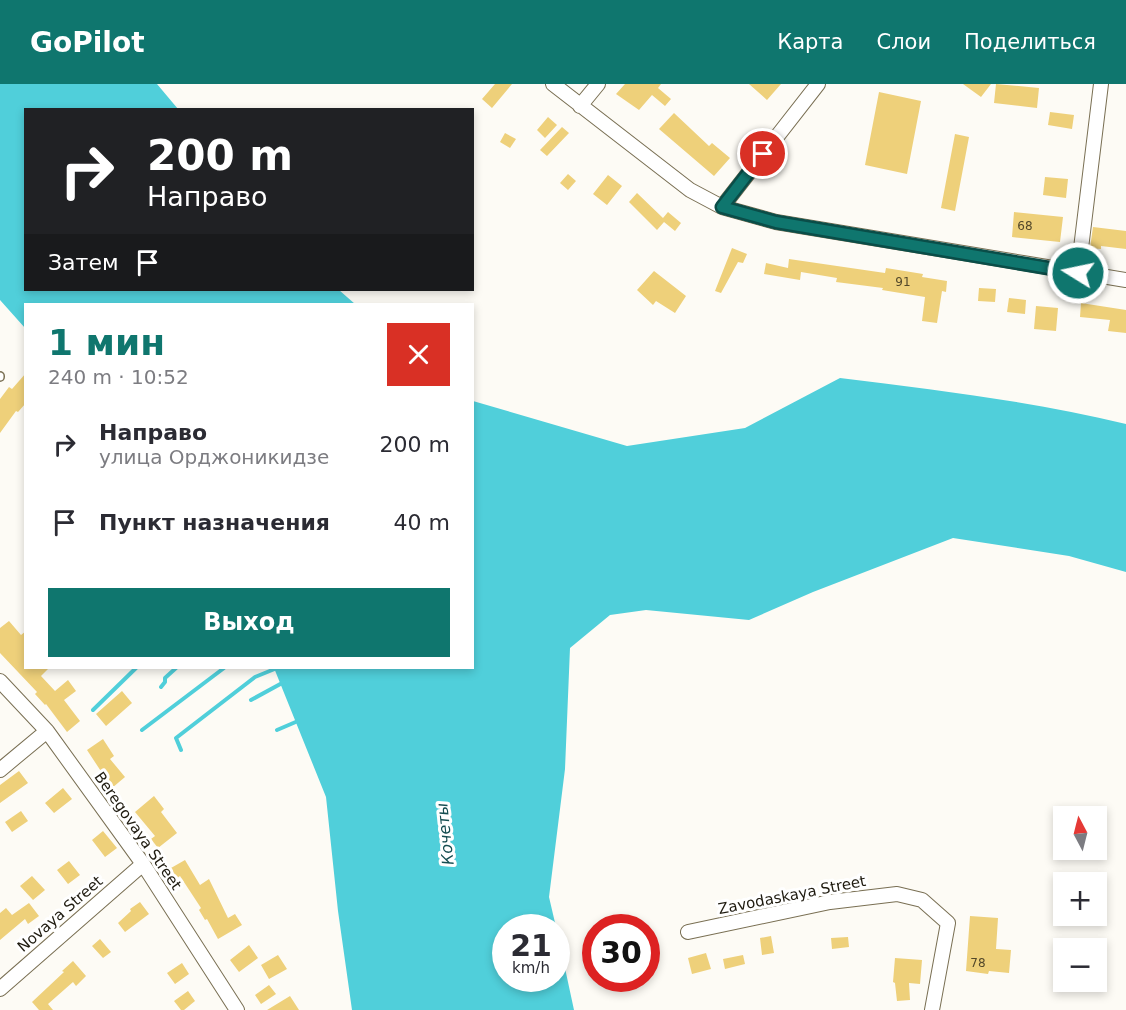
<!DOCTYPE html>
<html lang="ru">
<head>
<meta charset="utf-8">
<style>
	body { margin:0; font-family:"DejaVu Sans",sans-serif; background:#f2f2f3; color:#2b2b33; height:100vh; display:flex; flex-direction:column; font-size:22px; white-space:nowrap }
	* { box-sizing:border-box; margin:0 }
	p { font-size:20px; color:#7c7c81 }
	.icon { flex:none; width:33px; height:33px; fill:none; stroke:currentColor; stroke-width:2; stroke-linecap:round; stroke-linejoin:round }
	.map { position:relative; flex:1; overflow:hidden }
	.details { position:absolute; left:24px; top:219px; width:450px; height:366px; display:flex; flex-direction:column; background:#fff; border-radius:0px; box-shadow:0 3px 9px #0003 }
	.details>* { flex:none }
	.banner { position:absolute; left:24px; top:24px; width:450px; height:183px; border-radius:0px; box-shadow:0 3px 9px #0003; background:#202124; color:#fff; overflow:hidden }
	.needle { width:39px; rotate:353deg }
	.tools { position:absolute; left:1053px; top:722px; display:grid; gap:12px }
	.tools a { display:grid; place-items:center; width:54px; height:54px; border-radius:0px; background:#fff; box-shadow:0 3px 9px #0003; font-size:30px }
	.speed { position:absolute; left:492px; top:830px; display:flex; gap:12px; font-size:30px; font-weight:700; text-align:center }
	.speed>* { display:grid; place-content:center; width:78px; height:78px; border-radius:50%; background:#fff; box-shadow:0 3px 9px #0003; line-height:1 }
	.speed small { font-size:15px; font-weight:400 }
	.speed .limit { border:9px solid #d22; background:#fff; color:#111 }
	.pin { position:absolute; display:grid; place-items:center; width:51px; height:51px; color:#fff; margin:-26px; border:3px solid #fff; border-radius:50%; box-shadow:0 2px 6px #0007 }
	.me { position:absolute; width:66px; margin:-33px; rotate:280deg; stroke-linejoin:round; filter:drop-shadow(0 0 4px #0008) }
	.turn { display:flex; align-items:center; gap:21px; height:126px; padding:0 24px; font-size:27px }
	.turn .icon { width:78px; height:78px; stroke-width:2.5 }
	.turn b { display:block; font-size:42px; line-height:51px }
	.then { display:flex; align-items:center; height:57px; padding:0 24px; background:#0003; gap:12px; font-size:22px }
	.round { display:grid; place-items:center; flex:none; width:63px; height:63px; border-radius:0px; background:#f2f2f3 }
	.overview { display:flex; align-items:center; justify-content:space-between; height:102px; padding:0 24px }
	h1 { font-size:36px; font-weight:700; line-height:45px; color:#0f766e }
	.button { display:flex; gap:12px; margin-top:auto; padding:12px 24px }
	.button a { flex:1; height:69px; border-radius:0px; background:#0f766e; color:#fff; font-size:24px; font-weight:700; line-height:69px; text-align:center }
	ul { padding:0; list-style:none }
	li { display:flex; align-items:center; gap:18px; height:78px; padding:0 24px }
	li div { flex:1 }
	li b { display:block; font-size:22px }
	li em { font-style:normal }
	header { display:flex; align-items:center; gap:36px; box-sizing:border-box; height:84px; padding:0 30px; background:#0f766e; color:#fff }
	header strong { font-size:28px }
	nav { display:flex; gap:33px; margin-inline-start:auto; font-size:21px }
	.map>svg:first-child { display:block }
	.water { fill:#50cfda }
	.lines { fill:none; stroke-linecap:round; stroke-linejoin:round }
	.stream { stroke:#50cfda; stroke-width:4 }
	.building { fill:#eed07a }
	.service-casing { stroke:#796f53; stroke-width:10 }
	.minor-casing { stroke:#796f53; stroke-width:16 }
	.service { stroke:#fff; stroke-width:7 }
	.minor { stroke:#fff; stroke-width:14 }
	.route-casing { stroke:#0a4d48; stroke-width:15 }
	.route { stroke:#0f766e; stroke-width:10 }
	.labels { text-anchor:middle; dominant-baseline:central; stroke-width:6; stroke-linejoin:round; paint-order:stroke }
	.number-label { font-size:12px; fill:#53482a }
	.street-label { font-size:15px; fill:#1f1b10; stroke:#fff }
	.water-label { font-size:16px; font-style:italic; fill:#154d51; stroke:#fff }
</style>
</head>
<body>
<header>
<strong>GoPilot</strong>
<nav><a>Карта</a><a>Слои</a><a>Поделиться</a></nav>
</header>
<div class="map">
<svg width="1126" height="926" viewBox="0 0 1126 926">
	<rect width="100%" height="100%" fill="#fdfbf5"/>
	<path class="water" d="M0,0H157L178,25L26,26V206H339L355,220H26L25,244L0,216Z
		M840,294C936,306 1032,317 1126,340V488L1069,472L953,454L813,508L749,536L646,526L610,531L570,564L565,685L549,813L556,843H506V894H556L557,847L574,926H352L338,827L326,713L274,584H472L473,317L627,362L745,344Z"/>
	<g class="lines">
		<path class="stream" d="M161,603L165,598V594L176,584
			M251,616L284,598
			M93,626L136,584
			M142,646L224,584
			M277,646L298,637
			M181,666L176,654L255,593L277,584"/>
	</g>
	<path class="building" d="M495,0H512L492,24L482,15Z
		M625,0H661L658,4L671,15L665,22L652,11L639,26L616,10Z
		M749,0H781L767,16Z
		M963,0H991L981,13Z
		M996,0L1039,4L1037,24L994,19Z
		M879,8L921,17L907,90L865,81Z
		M1050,28L1074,31L1072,45L1048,41Z
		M674,29L709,62L712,59L730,74L714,92L659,45Z
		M548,33L557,41L545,54L537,46Z
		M562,43L569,49L547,72L540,66Z
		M505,49L516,55L510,64L500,58Z
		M955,50L969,53L955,127L941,124Z
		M568,90L576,97L568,106L560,99Z
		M608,91L622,102L607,121L593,110Z
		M1045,93L1068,95L1066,114L1043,111Z
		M637,109L663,134L668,128L681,139L675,147L664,138L657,146L629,118Z
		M1014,128L1063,133L1060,158L1012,153Z
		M1093,143L1126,147V165L1101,162V165L1090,164Z
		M732,164L747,170L743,179L738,178L721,209L715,207Z
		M789,175L885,189L886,184L923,190L922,193L947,197L946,208L942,207L937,239L922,237L925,213L882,206L883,204L836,198L837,194L801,188L800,196L764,190L766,179L788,184Z
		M654,187L686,212L675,229L656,217L653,221L637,206Z
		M979,204L996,205L995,218L978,217Z
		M1009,214L1026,216L1025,230L1007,228Z
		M1081,219L1126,226V249L1108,247L1110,236L1080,233Z
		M1036,222L1058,224L1056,247L1034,245Z
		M26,289V319L18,328L16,327L0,349V315L9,303L12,305Z
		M9,537L21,551L26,547V584H49L41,592L55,607L68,596L76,607L64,616L80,637L67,648L46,620L45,621L35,610L37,608L0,569V544Z
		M122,607L132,619L106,642L96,630Z
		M103,655L114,672L110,675L125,693L112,704L87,666Z
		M19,687L28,699L0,719V701Z
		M63,704L72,715L54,729L45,719Z
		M154,712L164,725L161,728L177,749L158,764L151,755L155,752L135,728Z
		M21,727L28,737L12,748L5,738Z
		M103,747L117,764L105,773L92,756Z
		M185,776L200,801L209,795L228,834L235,830L242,841L218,855L207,835L205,836L199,826L201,824L180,792L177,794L171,784Z
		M69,777L80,791L68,800L57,786Z
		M32,792L45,806L33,816L20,802Z
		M140,818L149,830L125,848L118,839L131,827L130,825Z
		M29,819L39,832L28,840L25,835L0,856V829L6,824L12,831Z
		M970,832L998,834L996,865L1011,866L1009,889L989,887L988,890L966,887Z
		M771,852L774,869L762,871L760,854Z
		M848,853L849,863L832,865L831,854Z
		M100,855L111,868L103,874L92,862Z
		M249,861L258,874L239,888L230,876Z
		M706,869L711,885L692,890L688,874Z
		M278,871L287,885L269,895L261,881Z
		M743,871L745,880L725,885L723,875Z
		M895,874L922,876L920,900L909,899L910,916L897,917L895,899L893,898Z
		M73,877L86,892L76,902L73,898L48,920L53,926H39L32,918L64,888L62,887Z
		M182,879L189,890L175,900L167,889Z
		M269,901L276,910L261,920L255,911Z
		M188,907L195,917L184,926H181L174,917Z
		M290,912L299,926H267Z"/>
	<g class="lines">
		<defs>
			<path id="service" d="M0,293V292"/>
			<path id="minor" d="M553,0L690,106L722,123L776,138L1126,196
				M580,22L598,0
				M722,123L818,0
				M1078,189L1101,0
				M0,597L47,647L143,780L237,926
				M0,686L47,647
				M688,848L830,818L897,810L922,816L948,839L932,926
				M0,905L143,780"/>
		</defs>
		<use href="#service" class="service-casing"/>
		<use href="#minor" class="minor-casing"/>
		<use href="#service" class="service"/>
		<use href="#minor" class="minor"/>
	</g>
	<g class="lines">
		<defs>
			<path id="route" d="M763,70L722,123L776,138L1078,189"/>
		</defs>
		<use href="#route" class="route-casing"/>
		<use href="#route" class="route"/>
	</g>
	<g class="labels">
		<g class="number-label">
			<text x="1025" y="142">68</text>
			<text x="903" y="198">91</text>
			<text x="978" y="879">78</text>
		</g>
		<g class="street-label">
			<text transform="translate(138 747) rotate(55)">Beregovaya Street</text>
			<text transform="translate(792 811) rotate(-11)">Zavodaskaya Street</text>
			<text transform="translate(60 830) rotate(-41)">Novaya Street</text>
		</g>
		<g class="water-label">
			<text transform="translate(445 750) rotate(-96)">Кочеты</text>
		</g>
	</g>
</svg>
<div class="tools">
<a><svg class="needle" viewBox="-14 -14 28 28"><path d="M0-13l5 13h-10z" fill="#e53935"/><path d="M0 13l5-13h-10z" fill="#7c7c81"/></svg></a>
<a>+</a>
<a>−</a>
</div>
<div class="speed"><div>21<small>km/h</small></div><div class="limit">30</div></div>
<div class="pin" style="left:763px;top:70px;background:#d93025"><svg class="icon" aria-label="arrive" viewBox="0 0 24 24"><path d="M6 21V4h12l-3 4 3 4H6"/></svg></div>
<svg class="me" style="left:1078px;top:189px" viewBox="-20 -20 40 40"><circle r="17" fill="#0f766e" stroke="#fff" stroke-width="3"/><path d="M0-11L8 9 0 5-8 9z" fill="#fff"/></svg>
<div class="banner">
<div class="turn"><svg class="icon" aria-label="right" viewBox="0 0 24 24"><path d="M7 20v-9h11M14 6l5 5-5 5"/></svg><div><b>200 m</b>Направо</div></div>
<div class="then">Затем<svg class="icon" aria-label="arrive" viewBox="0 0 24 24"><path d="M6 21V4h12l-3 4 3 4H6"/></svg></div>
</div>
<section class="details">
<div class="overview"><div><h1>1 мин</h1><p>240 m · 10:52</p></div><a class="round" style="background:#d93025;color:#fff"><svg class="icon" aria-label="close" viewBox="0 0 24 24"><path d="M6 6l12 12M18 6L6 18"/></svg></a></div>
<ul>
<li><svg class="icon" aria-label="right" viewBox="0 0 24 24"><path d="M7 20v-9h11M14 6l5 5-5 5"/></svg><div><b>Направо</b><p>улица Орджоникидзе</p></div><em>200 m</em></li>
<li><svg class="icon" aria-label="arrive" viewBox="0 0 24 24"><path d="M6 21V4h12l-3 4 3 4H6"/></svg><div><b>Пункт назначения</b></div><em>40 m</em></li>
</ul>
<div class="button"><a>Выход</a></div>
</section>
</div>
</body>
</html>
